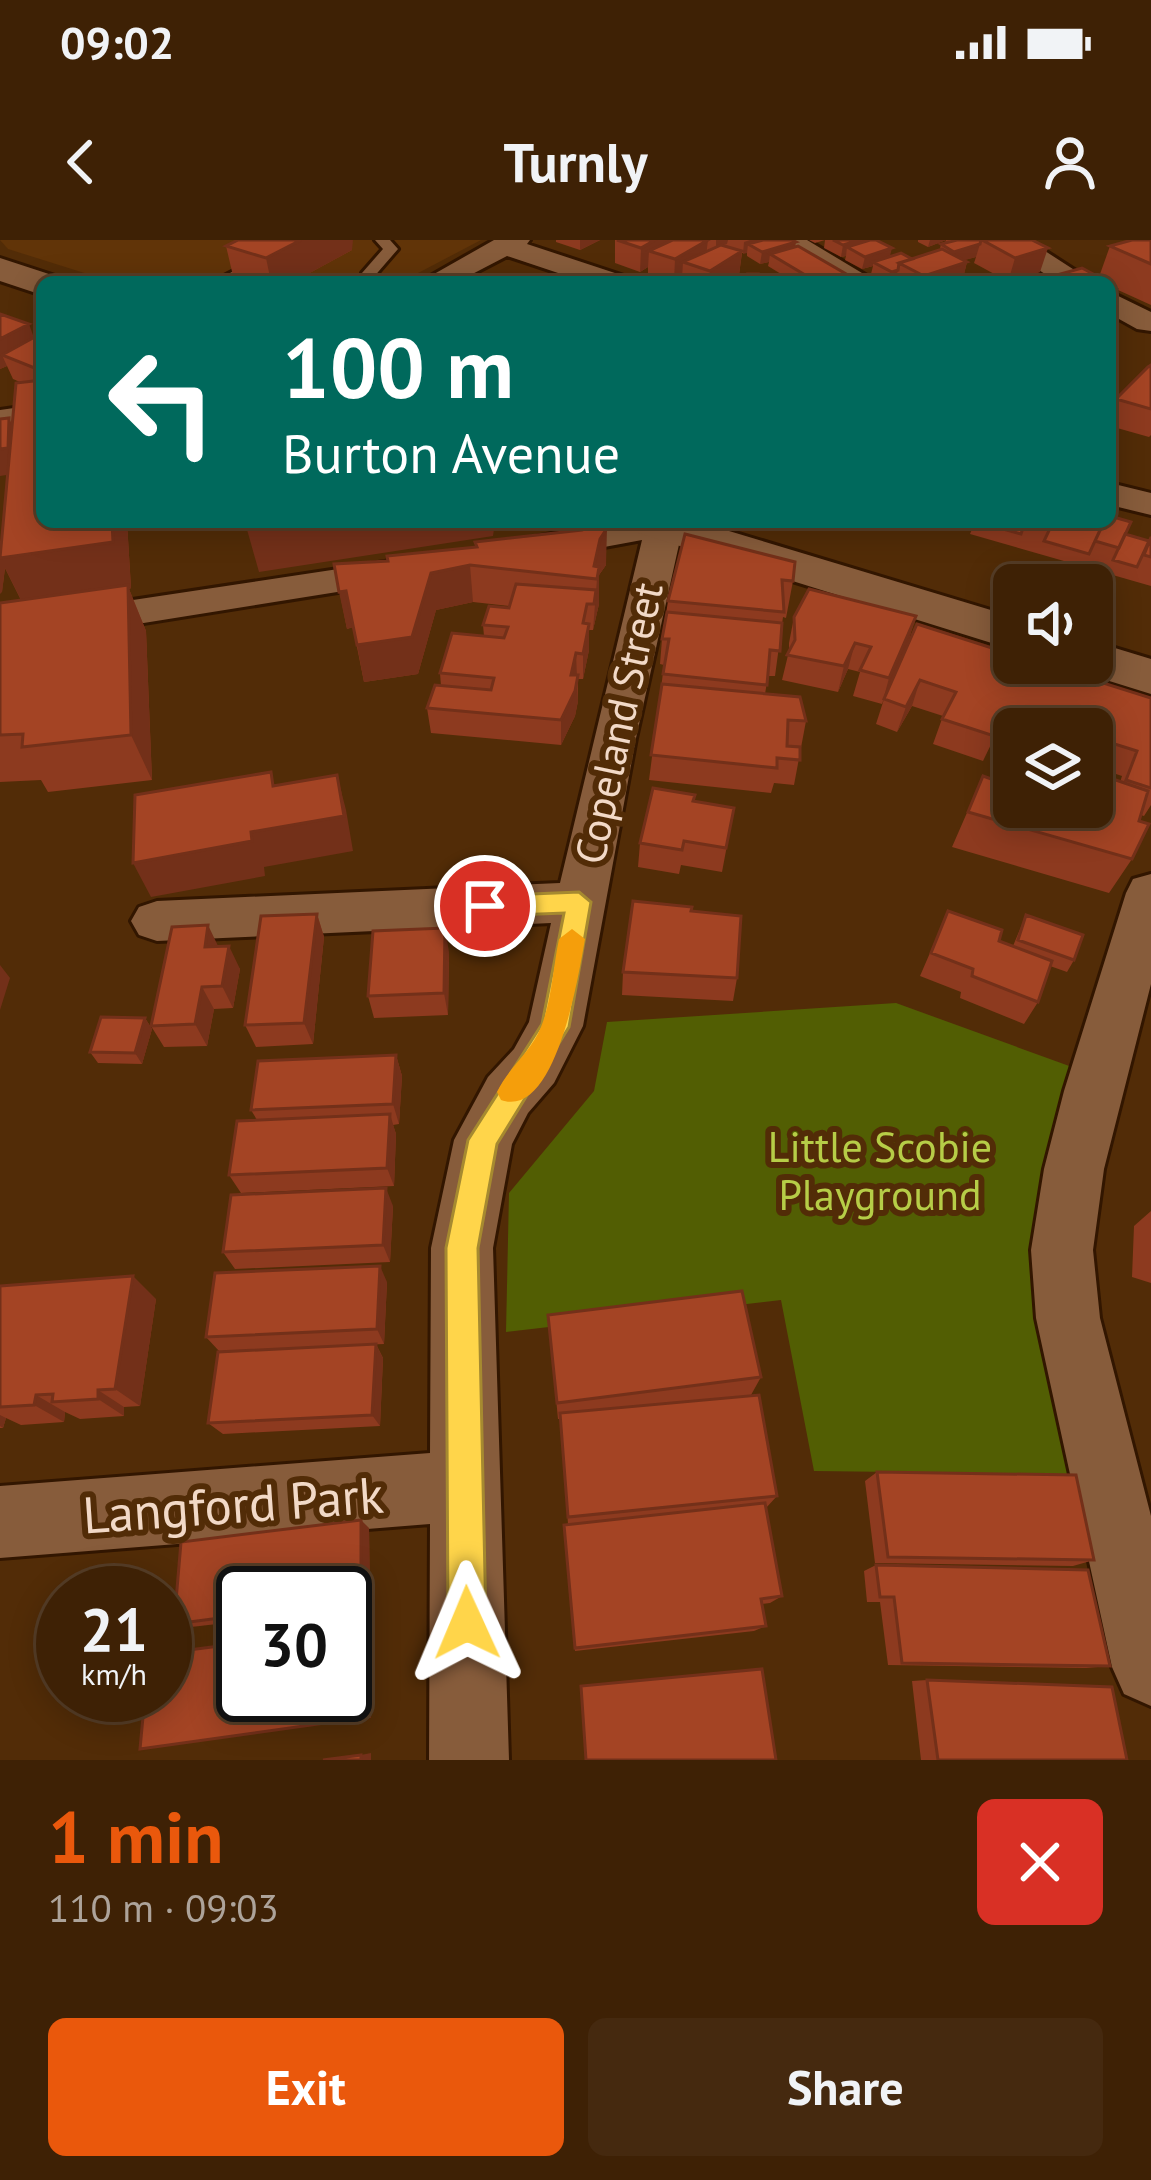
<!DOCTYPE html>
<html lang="en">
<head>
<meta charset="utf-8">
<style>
	body { margin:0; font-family:"PT Sans",sans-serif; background:#45290f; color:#f1f3f6; height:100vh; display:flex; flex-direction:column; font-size:45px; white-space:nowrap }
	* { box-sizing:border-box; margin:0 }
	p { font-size:39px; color:#ada39a }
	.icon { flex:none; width:66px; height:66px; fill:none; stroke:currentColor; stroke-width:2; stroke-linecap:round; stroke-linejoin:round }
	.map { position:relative; height:1520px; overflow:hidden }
	.panel { display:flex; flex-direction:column; background:#3e2105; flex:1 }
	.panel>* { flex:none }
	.hud { position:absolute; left:36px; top:36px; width:1080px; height:252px; border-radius:18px; box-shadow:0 6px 30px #0003,0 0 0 3px #573e27; background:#00695c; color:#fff; overflow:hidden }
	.fabs { position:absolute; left:993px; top:324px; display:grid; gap:24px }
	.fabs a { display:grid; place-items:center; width:120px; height:120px; border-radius:18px; background:#3e2105; box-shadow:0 6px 30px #0003,0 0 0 3px #573e27; font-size:60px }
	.speed { position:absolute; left:36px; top:1326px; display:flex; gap:24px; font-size:60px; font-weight:700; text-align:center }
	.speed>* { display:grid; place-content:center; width:156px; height:156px; border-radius:50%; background:#3e2105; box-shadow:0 6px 30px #0003,0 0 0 3px #573e27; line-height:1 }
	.speed small { font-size:30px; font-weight:400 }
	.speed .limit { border:6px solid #111; border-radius:18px; background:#fff; color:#111 }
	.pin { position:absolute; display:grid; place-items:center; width:102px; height:102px; color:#fff; margin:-51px; border:6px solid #fff; border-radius:50%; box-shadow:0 3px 12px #0007 }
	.me { position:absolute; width:132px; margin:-66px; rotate:359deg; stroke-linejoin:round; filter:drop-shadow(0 0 9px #0008) }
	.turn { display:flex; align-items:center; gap:42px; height:252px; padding:0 48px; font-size:54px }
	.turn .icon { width:156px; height:156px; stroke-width:2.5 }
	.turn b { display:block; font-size:84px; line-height:102px }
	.round { display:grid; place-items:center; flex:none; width:126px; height:126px; border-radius:18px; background:#45290f }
	.overview { display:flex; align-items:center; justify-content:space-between; height:204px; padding:0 48px }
	h1 { font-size:72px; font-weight:600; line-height:90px; color:#ea580c }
	.cta { display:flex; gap:24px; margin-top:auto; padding:24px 48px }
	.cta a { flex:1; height:138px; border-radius:18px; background:#ea580c; color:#fff; font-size:48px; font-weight:600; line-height:138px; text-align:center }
	.cta a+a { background:#45290f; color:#f1f3f6 }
	.status { display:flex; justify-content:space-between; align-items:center; height:84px; padding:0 60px; background:#3e2105; direction:ltr }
	.status svg { height:33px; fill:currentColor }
	header { display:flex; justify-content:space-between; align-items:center; height:156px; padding:0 48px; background:#3e2105; font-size:54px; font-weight:600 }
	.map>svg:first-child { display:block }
	.built { fill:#613408 }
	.green { fill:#525e03 }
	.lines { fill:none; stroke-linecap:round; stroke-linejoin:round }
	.service-casing { stroke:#321600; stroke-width:6 }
	.minor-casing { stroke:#321600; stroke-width:6 }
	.secondary-casing { stroke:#321600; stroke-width:6 }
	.service { fill:#875c3b; fill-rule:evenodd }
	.minor { fill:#875c3b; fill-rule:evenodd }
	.secondary { fill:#875c3b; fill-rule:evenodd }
	.wall { fill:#8d3a1f }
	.shaded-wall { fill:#733019 }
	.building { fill:#a44424; stroke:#733019; stroke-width:3 }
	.route { fill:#ffd54a; stroke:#a68a30; stroke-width:3 }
	.slow { fill:#f59e0b }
	.labels { text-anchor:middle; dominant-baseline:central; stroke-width:12; stroke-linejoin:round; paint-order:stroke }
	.street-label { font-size:42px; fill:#f2d9c7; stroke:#522c07 }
	.park-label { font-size:42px; fill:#b6cd47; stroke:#522c07 }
	.near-street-label { font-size:51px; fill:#f2d9c7; stroke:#522c07 }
</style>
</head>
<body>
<div class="status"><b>09:02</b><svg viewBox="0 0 49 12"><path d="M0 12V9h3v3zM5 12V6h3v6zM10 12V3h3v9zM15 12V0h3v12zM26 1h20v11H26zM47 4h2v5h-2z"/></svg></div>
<header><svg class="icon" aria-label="back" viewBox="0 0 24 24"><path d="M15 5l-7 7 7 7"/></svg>Turnly<svg class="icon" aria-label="person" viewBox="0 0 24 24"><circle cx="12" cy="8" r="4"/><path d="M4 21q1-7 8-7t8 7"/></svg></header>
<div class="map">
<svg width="1151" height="1520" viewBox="0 0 1151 1520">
	<rect width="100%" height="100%" fill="#522c07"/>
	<path class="built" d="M0,0H481L401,42H113L8,9Z"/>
	<path class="green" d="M896,763L1072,827L1032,1017L1040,1103L1069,1234L814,1231L781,1060L506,1092L509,953L594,851L607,782Z"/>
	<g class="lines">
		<defs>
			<path id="service" d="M292,0H310L231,42H213Z
				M375,0H390L398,9L372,39H362V33L383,9Z"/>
			<path id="minor" d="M494,0H530L527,4L624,36L629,42H585L507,16L457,42H420Z
				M773,0H807L877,42H841Z
				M994,0H1028L1093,42H1057Z
				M1110,52L1151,72V91L1137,89L1110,74Z
				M42,164V184L0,190V170Z
				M1110,243L1151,253V275L1110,265Z
				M615,282H684L636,498L583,786L554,843L528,873L512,904L493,1008L509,1520H429L430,1284L0,1318V1246L430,1213L431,1008L454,900L488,837L514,809L529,782L551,683L157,701L139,695L131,681L139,667L157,661L560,643L642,300L534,320L520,316L515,308L520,300Z
				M411,318L425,322L431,330L425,338L0,406V380Z
				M1151,634V744L1104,929L1093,1010L1100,1078L1151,1276V1466L1124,1454L1112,1427L1036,1078L1031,1010L1044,929L1064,851L1126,653L1133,639Z"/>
			<path id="secondary" d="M0,18L55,36L59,42H42V55L0,41Z
				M628,282H699L1014,377V410L635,292Z
				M1092,401L1151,419V454L1074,430L1069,423H1092Z"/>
		</defs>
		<use href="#service" class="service-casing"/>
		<use href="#minor" class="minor-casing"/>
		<use href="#secondary" class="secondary-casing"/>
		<use href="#service" class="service"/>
		<use href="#minor" class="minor"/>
		<use href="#secondary" class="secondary"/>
	</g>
	<path class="wall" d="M556,0H600L580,10L556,2Z
		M615,0H792L796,7L860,42H794L768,26L769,22L760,24L747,16V13H742L739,35L731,41L776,42H682V38L676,42H670L648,35V27L640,32L615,23Z
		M809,0H876L890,16L912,19L940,9L941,4L945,3L946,0L928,7L918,2V0H1032L1040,32L1009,41L1011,42H981L998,36L974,23L976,17L964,20L967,22L962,42H886L871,34L873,26L862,29L845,20L846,16L841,17L824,8L825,0L815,3Z
		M1151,0V65L1118,50L1110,70V42H1045L1046,38L1099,37L1110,6Z
		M226,6L352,10L293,42H241L234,40Z
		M0,74L34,97L42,93V282H127L131,348L129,349L146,391L152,540L48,552L41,540L0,542V363L21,360L5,328L2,352L9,178L12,186L20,142L13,139L7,126L0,129Z
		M1151,125V195L1149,197L1110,186V173L1116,159Z
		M975,282H1081L1119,307L1149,301L1151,296V346L970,294Z
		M685,294L793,341L786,378L783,377L775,436H768L765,454L806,481L794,545L774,543L771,553L649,540L664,425L660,424L662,399L668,361Z
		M334,324L606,325L599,335V364L593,390H589V410L583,439H578V461L575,476L561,505L431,493L427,468L441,446L440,433L484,396L483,385L509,366L473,362L436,370L418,434L364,442L353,387L347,389Z
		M916,376L908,402L882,464L853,456L860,432L848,429L838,452L782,440L789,411V403L794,377Z
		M917,384L1151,458V565L1144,576L1141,575L1132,619L1109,653L952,607L983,536L1014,567L1100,549L1107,537L1120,542L1122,536L1092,526V489H1014V500L996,494L983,521L933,504L943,476L912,466L897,492L876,484L884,459Z
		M694,561L734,568L722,632L681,625L679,634L638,627L640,603Z
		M691,671L737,738L733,761L622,755L623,732Z
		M948,671L999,701L1013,706L1026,675L1074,720L1067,732L1050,726L1038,762L1024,784L960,758L961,752L920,736Z
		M317,674L324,697L313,804L256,807L245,785Z
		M218,707L240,729L233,768L214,769L207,806L164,807L151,786Z
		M449,712L448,775L374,778L368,756Z
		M145,778L152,789L142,824L98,823L90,812Z
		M396,815L402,836L399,884L393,885L396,894L394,946L241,953L229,935L257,880L251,870Z
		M393,966L390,1022L235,1029L223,1012Z
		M1151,971V1043L1132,1037L1134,986Z
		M387,1042L384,1104L219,1111L206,1097Z
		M0,1046L156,1059L140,1166L124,1167V1176L80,1179L65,1172L64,1182L21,1185L6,1178L3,1188H0Z
		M548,1075L761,1137L751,1155L777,1256L766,1268L782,1356L770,1363L762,1364L766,1386L754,1391L575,1411L565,1295L568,1284L560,1179H558Z
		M376,1104L383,1118L380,1186L223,1194L208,1183Z
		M877,1232L1094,1320L1073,1326L875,1323L865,1241Z
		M369,1288L370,1365L345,1368V1353H243V1381L191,1387L174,1384Z
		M876,1325L1110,1426L1086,1428L888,1425L880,1362H867L864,1331Z
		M927,1440L1127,1520H921L912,1441Z"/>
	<path class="shaded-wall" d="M301,0H353L352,10L293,42H271L266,18Z
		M580,0H600L580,10Z
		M655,0H673L649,11L648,27L640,32L641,8Z
		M708,0L705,24L683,22L682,38L674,42L675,19Z
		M716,0H728L727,4L716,7Z
		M750,0H777L748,4L747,13L743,14L744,2Z
		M860,0H869L847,7L846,16L841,17L843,5Z
		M930,0H946L928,7Z
		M796,2L794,14H770L769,22L760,24L762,12Z
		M980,4L976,17L951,24L954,12Z
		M892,8L889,20L873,22V26L862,29L865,17Z
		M1048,8L1040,32L1008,42L1015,18Z
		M742,11L739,35L729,42H709L710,31Z
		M967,22L962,42H923L924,36Z
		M898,30L895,42H890L892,32Z
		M1119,48L1110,70V50Z
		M29,84L38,109L2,115L7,126L0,129V99Z
		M9,178L20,203L19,233L0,236V209Z
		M112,282H127L131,348L129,349L146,391L152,540L131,495L23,364L5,328L2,352L0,354V316Z
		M271,282H495L493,296L259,332L246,286Z
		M607,288L606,325L599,335V364L593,390L597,339L594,326L600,299Z
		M470,325L473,362L436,370L418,434L364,442L357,405L431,333Z
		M346,351L353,387L347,389L339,352Z
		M916,376L908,402L882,464L889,438Z
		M589,384V410L583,439V414Z
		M855,403L848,429L838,452L844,426Z
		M576,413L578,461L575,476L561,505V480Z
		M920,440L912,466L897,492L906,467Z
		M337,535L346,570L353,611L264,627L265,636L151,657L133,623L251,592Z
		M317,674L324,697L313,804L304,783Z
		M208,685L219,708L205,707Z
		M445,688L449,712L448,775L444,753Z
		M229,706L240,729L233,768L222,746Z
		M0,725L10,738L0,770Z
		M202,747L214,769L207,806L195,784Z
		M145,778L152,789L142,824L135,813Z
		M396,815L402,836L399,884L393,864Z
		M390,874L396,894L394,946L387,928Z
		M386,948L393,966L390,1022L383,1005Z
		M380,1026L387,1042L384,1104L377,1089Z
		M133,1036L156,1059L140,1166L115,1149Z
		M376,1104L383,1118L380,1186L372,1175Z
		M98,1150L124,1167V1176L98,1159Z
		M36,1155L65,1172L64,1182L34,1165Z
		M0,1175L6,1178L3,1188L0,1186Z
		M361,1280L369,1288L370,1365L361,1360Z
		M361,1388L370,1391L371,1478H361Z
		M371,1513V1520H361V1515Z"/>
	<path class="building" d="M238,0H301L266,18L226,6Z
		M617,0H655L641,8Z
		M673,0H708L675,19L649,11Z
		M763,0H792L796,2L762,12L748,4Z
		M833,0H860L843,5Z
		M870,0H876L892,8L865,17L847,7Z
		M951,0H981L980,4L954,12L941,4L953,1Z
		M982,0H1032L1048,8L1015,18Z
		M1132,0H1151V24L1110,6Z
		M721,5L742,11L710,31L683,22Z
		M798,6L860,42H817L770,14Z
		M942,9L967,22L924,36L899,23Z
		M901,13L912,19L899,23L898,30L892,32L873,22Z
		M1082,28L1108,42H1054L1046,38Z
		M747,34H759L776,42H728Z
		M1000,36L1011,42L982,41Z
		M0,74L29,84L0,99Z
		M42,93V131L2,115Z
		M1151,125V169L1116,159L1148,127Z
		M42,140V282H112L113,302L0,318L16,143Z
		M9,178L8,208L0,209V179Z
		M1110,276L1131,282L1119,308L1095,301L1104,282H1110Z
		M978,282H1025L1021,294Z
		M1027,282H1052L1049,288Z
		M1053,282H1081L1101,288L1089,314L1044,301Z
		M596,284L607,288L600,299L594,326L599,327L597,339L470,325L431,333L412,397L357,405L346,351L339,352L334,324L388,321L387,316L477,307L475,302L582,290Z
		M685,294L795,322L793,341L782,340L784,372L668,361Z
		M1125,294L1149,301L1137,327L1113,320Z
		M1151,297V317L1144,315Z
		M516,344L596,350L594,364H587L583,383L589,384L583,414L576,413L571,435H578L575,451L561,480L427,468L435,445L491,450L494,438L440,433L452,393L504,398L508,387L483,385L489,366L509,368Z
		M128,345L131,495L22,507L23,494L0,495V363Z
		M809,349L916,376L889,438L860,430L871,407L855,403L844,426L787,415L795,400L794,377Z
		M667,372L782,383L780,411L770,410L767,445L663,434L669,399H662Z
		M917,384L1014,415V423H1040L1151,458V548L1126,540L1137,511L1099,499L1092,516V489H1043L1047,482L1007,469L994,496L942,479L956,452L920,440L906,467L884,459Z
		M662,444L800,457L806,481L788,480L787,506L800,507V520L777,518V528L651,515Z
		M271,532L273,546L337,535L344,576L251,592L252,601L133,623L135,555Z
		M983,536L1014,547V567H1092V547L1102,550L1107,537L1148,551L1139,581L1149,584L1132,619L968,572Z
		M653,548L695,555L693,561L734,568L726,608L684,601L682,610L640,603Z
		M633,661L692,667L691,671L741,676L737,738L623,732Z
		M948,671L1002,690L999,701L1052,721L1038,762L972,736L973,729L931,713Z
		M317,674L304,783L245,785L261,676Z
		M1026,675L1083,695L1074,720L1018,700Z
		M208,685L205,707L229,706L222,746L202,747L195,784L151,786L172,687Z
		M445,688L444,753L368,756L373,691Z
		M101,777L145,778L135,813L90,812Z
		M396,815L393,864L251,870L258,821Z
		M390,874L387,928L229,935L237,881Z
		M386,948L383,1005L223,1012L231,955Z
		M380,1026L377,1089L206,1097L215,1033Z
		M133,1036L115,1149L98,1150V1159L52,1162L53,1154L36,1155L34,1165L0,1167V1046Z
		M742,1051L761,1137L557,1163L548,1075Z
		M376,1104L372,1175L208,1183L218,1112Z
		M759,1155L777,1256L568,1277L560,1173Z
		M877,1232L1076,1235L1094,1320L888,1317Z
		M765,1263L782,1356L761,1359L766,1386L575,1408L564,1285Z
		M361,1280V1360L345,1362V1353H243V1375L174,1384L181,1302Z
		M876,1325L1088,1330L1110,1426L902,1423L894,1357H880Z
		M361,1388V1478L140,1509L145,1455H165V1413L243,1403V1455H345V1390Z
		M762,1429L776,1520H586L581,1446Z
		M927,1440L1112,1447L1127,1520H938Z
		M361,1515V1520H323Z"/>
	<path class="route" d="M579,652L591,662L569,787L497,904L478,1008L486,1383L481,1396L467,1402L454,1396L448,1383L446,1008L468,900L542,784L564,673L485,676L472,666L485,656Z"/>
	<path class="slow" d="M572,689L585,699C579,733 556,880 501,860L497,852C508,828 531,812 541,787C552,760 553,727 559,699Z"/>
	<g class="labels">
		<g class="street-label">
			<text transform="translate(618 483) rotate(-78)">Copeland Street</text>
		</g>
		<g class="park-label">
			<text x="880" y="906">Little Scobie<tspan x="880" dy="48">Playground</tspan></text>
		</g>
		<g class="near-street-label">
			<text transform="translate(233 1264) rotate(-4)">Langford Park</text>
		</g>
	</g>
</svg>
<div class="fabs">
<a><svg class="icon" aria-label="sound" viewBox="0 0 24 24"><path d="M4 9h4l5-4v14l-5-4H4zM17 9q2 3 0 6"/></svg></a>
<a><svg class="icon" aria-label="layers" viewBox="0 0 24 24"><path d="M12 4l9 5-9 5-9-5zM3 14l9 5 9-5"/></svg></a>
</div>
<div class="speed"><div>21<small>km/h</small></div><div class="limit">30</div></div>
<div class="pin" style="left:485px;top:666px;background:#d93025"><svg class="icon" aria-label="arrive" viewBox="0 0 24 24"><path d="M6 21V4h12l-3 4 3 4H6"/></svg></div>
<svg class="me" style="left:467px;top:1383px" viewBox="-20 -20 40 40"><path d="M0-17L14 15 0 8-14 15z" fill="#ffd54a" stroke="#fff" stroke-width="4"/></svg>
<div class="hud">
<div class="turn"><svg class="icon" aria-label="left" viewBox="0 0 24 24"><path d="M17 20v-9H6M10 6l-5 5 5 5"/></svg><div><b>100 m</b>Burton Avenue</div></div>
</div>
</div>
<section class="panel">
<div class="overview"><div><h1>1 min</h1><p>110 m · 09:03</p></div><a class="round" style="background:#d93025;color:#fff"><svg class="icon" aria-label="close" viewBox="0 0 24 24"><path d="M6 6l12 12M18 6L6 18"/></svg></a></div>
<div class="cta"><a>Exit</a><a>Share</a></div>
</section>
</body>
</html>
